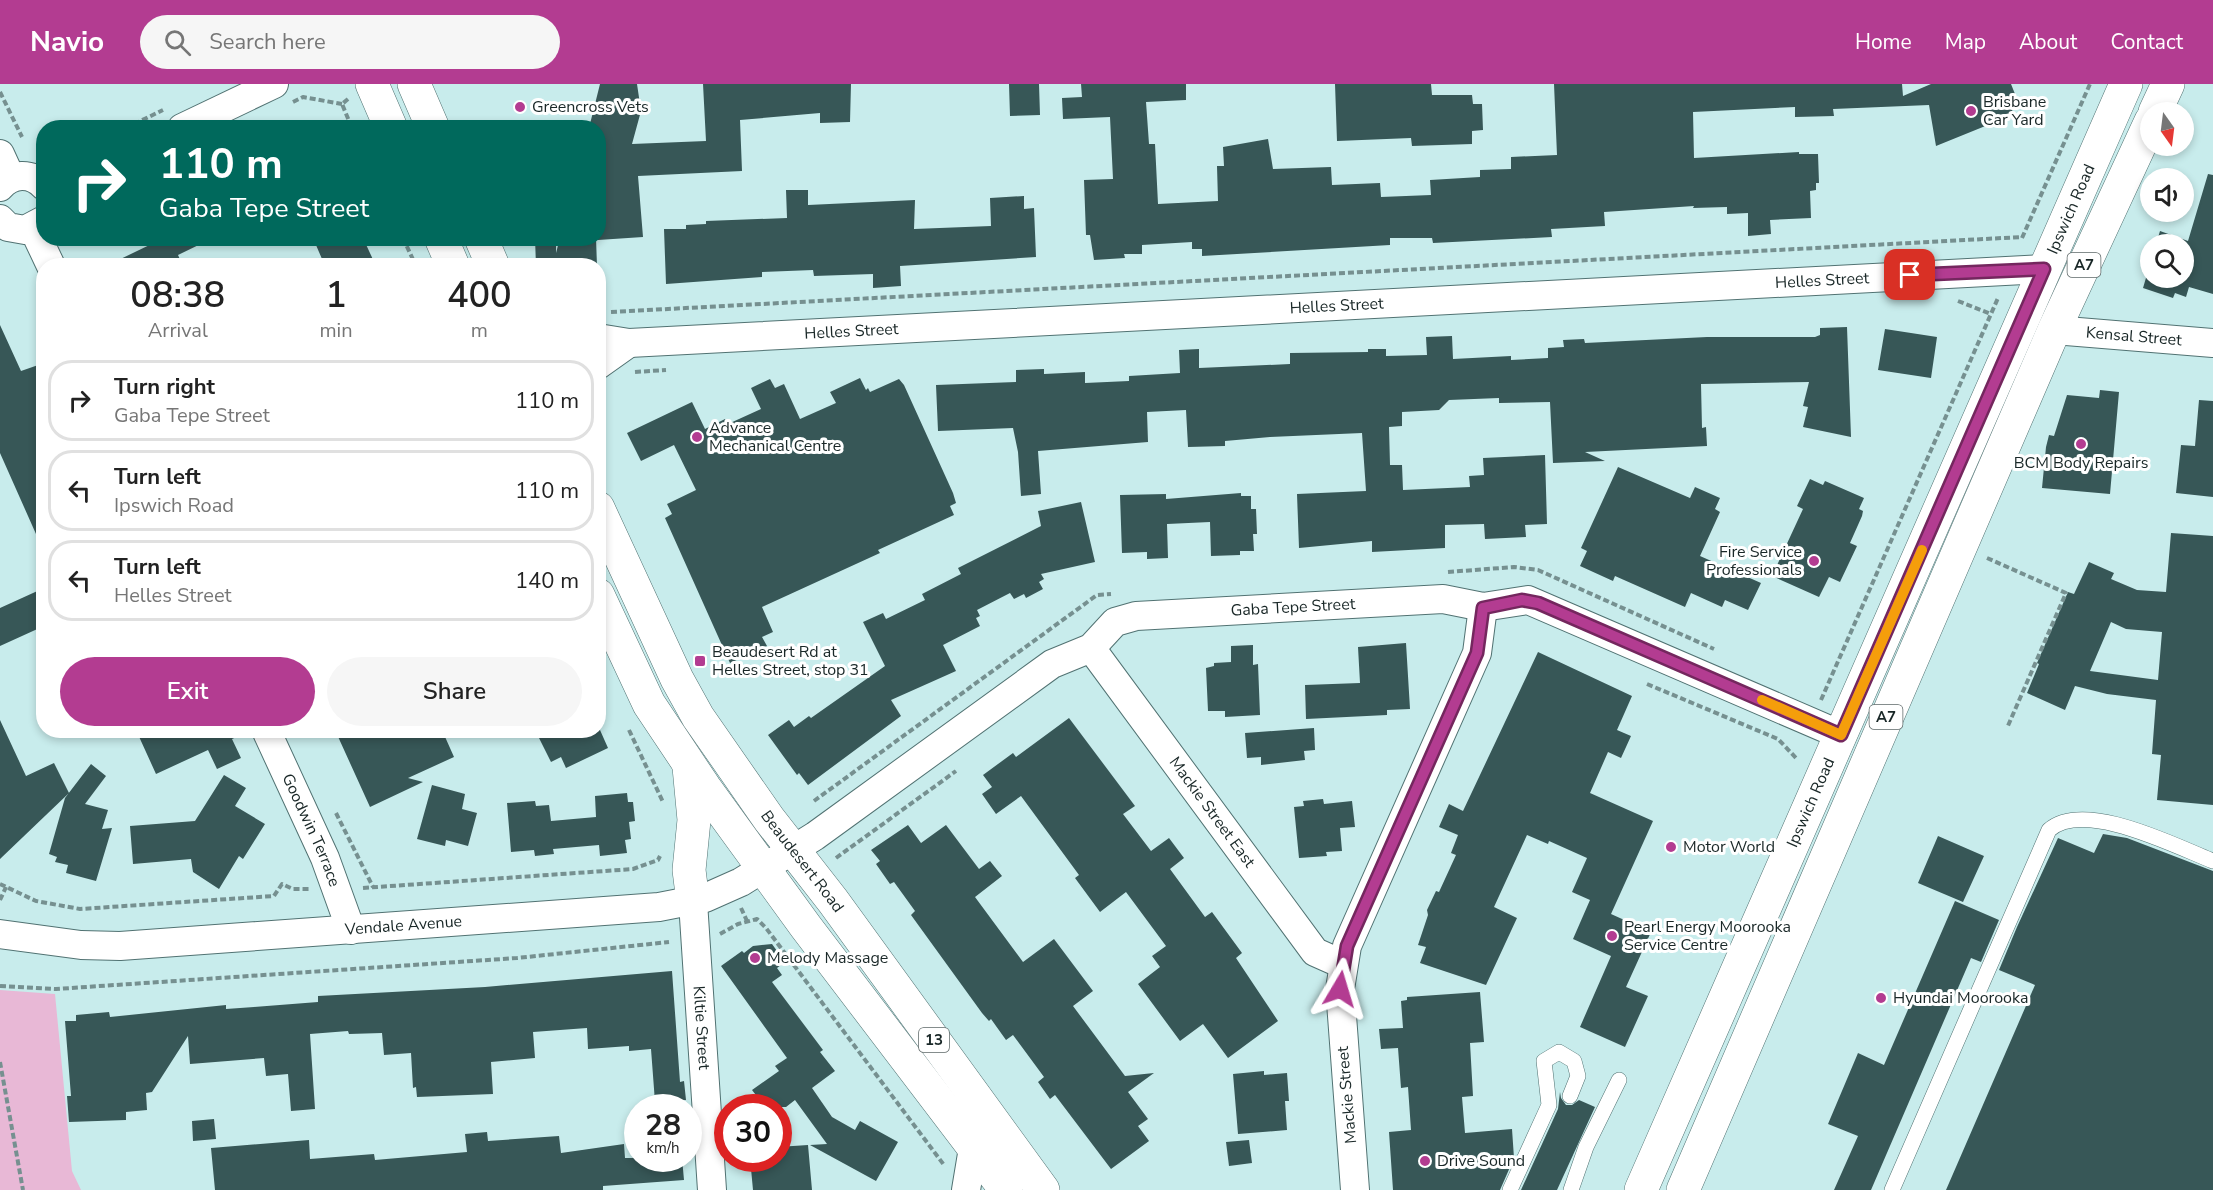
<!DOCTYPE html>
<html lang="en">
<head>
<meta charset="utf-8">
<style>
	body { margin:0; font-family:"Nunito Sans",sans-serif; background:#f6f6f6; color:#222; height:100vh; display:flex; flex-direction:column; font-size:22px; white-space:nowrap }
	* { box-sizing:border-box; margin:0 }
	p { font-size:20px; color:#767676 }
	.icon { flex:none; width:33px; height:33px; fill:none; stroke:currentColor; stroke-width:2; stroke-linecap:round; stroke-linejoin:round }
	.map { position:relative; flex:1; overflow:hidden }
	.side { position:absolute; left:36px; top:174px; width:570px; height:480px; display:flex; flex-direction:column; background:#fff; border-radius:24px; box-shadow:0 3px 9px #0003 }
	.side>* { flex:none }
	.top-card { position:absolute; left:36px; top:36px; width:570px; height:126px; border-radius:24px; box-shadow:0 3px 9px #0003; background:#00695c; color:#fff; overflow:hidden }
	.needle { width:39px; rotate:166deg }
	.fabs { position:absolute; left:2140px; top:18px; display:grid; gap:12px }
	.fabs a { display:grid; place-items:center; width:54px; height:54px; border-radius:50%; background:#fff; box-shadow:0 3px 9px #0003; font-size:30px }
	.speed { position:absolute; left:624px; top:1010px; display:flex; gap:12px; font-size:30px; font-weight:700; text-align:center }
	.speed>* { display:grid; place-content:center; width:78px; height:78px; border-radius:50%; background:#fff; box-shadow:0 3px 9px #0003; line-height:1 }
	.speed small { font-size:15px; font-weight:400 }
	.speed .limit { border:9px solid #d22; background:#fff; color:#111 }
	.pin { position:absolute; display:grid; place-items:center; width:51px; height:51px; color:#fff; margin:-26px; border-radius:12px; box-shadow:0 3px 9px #0006 }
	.me { position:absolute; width:66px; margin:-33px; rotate:7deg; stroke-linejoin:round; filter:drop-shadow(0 0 4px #0008) }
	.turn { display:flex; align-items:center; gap:21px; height:126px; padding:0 24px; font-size:27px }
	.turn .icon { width:78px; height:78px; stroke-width:2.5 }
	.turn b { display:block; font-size:42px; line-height:51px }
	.eta { display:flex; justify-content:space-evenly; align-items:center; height:102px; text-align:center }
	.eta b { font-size:36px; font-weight:600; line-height:42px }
	.primary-button { display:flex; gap:12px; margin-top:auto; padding:12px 24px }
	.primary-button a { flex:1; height:69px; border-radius:36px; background:#b33c91; color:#fff; font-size:24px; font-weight:600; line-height:69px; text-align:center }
	.primary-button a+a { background:#f6f6f6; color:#222 }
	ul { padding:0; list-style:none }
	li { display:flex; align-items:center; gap:18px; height:81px; margin:0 12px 9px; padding:0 12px; border:3px solid #e0e0e0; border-radius:24px }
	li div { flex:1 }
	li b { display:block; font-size:22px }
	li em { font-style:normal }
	header { display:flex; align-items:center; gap:36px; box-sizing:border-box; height:84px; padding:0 30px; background:#b33c91; color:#fff }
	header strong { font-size:28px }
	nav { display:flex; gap:33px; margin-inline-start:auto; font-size:21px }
	.search { width:420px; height:54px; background:#f6f6f6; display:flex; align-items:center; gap:15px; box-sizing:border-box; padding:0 21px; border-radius:33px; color:#767676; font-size:22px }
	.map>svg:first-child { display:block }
	.green { fill:#e8b8d6 }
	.building { fill:#375757; fill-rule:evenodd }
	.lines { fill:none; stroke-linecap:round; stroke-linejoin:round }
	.service-casing { stroke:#517272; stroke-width:16 }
	.minor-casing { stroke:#517272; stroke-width:30 }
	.trunk-casing { stroke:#517272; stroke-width:34 }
	.path { stroke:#769090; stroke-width:4; stroke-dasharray:6 3; stroke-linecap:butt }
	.service { stroke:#fff; stroke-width:15 }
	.minor { stroke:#fff; stroke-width:28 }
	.trunk { stroke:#fff; stroke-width:33 }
	.route-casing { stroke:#74275e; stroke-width:15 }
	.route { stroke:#b33c91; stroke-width:10 }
	.slow { stroke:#f59e0b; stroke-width:10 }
	.poi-dot { fill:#b33c91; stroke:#fff; stroke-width:2 }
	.labels { text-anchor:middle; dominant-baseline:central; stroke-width:6; stroke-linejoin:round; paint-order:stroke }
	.shield { fill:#fff; stroke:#5e6868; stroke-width:1.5 }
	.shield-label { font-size:15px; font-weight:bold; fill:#192727 }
	.poi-label { font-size:16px; fill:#192727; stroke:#fff; text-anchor:start }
	.street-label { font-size:16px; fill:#192727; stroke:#fff }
</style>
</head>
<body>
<header>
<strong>Navio</strong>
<div class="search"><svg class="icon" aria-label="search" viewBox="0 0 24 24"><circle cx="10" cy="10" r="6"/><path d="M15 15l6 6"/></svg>Search here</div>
<nav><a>Home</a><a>Map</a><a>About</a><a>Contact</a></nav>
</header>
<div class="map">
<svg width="2213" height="1106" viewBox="0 0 2213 1106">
	<rect width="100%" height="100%" fill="#c8ecec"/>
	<path class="green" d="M0,906L55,910L72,1087L81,1106H0Z"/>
	<path class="building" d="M600,0H637L641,27L632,60L706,57L703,0H851L850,38L820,39V29L740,36L742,87L638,92L643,153L598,156V44H589Z
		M1009,0H1039L1040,31L1010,32Z
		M1081,0H1186V16L1146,18L1149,60H1155L1158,120L1218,117L1217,82H1224L1223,63L1268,55L1273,85L1331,83L1332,101L1380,99L1381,113L1431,111L1430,96L1480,93V86L1511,85V73L1557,71L1554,0H1902L1903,12L1931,0H2011L2017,15L2010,32L1936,62L1929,21L1833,25L1834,32L1795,33V23L1693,28L1694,74L1799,68V70H1818L1819,99H1816V106L1810,107L1811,134L1770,136L1771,150L1748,152V129L1727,130V123L1693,124L1694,122L1604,128L1605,142L1551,145L1552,153L1433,159L1432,154H1390V161L1202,172V165H1192V158L1142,161V170H1124L1125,174L1094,176L1090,151H1086L1084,96L1113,95L1110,33L1063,35L1062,14L1082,13Z
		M1335,0H1431L1432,11H1472L1473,20H1482L1483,46L1472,47V60L1412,62L1411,54L1337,57Z
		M2208,90L2213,91V210L2189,203L2186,213L2175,209L2173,214L2143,204L2151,177V194H2184V160H2156L2160,147L2188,157Z
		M786,106H808V121L915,116L914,145L991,142L990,114L1024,112V125L1034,124L1036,173L900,182L901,202L873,204V190L814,192L813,186L762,188V193L666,200L664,145H686V141L706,140V137L787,134Z
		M164,154H213L178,171L183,182H106Z
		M313,154H363L376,182H325Z
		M535,154H556V169L560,154H596L597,182H536Z
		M0,241L21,287L44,279V468L0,369Z
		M1847,243L1851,353L1803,343L1808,323L1803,322L1809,298L1701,300L1702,344L1706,343L1707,362L1585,368L1605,377L1553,379L1550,318L1499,319V314L1449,316L1439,326L1402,328V342L1389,343L1390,381H1402L1403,406L1470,403L1469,392L1484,391L1483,374L1545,371L1547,440L1525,441L1526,453L1485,455L1484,440L1445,441V464L1372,468V457L1299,464L1297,410L1366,407L1362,349L1270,353L1225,357V362L1188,363L1186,326L1147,328L1148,358L1038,367L1041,410L1021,412L1018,368L1013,344L938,347L936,301L1016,298V286L1044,285V290L1085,288V299L1129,297V292L1180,289L1179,266L1199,265V284L1290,280V269L1368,268V265H1386V272L1427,271L1426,253L1452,252L1453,275L1511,272V276L1548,274V264L1564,263L1563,256L1584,255L1585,259L1707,253H1815L1820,251V244Z
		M1885,245L1937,253L1931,294L1878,286Z
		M860,294L866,306L868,304L870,308L899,295L904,301L953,409L956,419L950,422L954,431L878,466L880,469L762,523L773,548L762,553L767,562L730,579L665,434L672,430L667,420L696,406L674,361L641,377L627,349L692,318L705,345L725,335L728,340L761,325L751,304L770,295L775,304L784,300L800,335L836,319L830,308Z
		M2100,306L2119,308L2110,410L2042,404L2046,363L2049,351L2054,352L2067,311L2099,314Z
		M2199,316L2213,317V413L2176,409L2181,361L2195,362Z
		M1618,383L1690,414L1695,403L1720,414L1715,425L1720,428L1700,472L1761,499L1748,526L1725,516L1722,523L1691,509L1685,523L1615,492L1613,497L1580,482L1587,467L1581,464Z
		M1810,395L1823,401L1825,397L1864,414L1859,425L1863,427L1862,432L1850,459L1857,462L1840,498L1829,493L1819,513L1772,492L1803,425L1797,422Z
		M1241,409V412H1251V425H1256L1257,450H1253L1254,467H1240V471L1211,472L1210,438L1167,440L1168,474L1147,475V468L1122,469L1120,411L1166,410V415Z
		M1081,418L1095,478L1041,490L1044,495L1039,498L1043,505L1026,514L1024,510L1014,515L1010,509L977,526L980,532L976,534L980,542L943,561L956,587L891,616L901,632L808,701L799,689L797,691L768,651L789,636L794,643L809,632L811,634L885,582L863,538L883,529L886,535L925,516L922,510L961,490L958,484L1041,442L1038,427Z
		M2171,449L2213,452V721L2157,716L2161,671L2152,670L2156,616L2107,610L2075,602L2065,626L2027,609L2039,580L2037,579L2068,508L2074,510L2089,478L2114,489L2111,495L2137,506L2166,508ZM2111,538L2126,545L2162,548L2158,596L2090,587Z
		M44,504V542L0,562V524Z
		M1406,559L1410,625L1387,626V631L1306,635L1305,601L1360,599L1358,563Z
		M1253,561V581L1258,580L1260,631L1225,633V627H1208L1206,584L1214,582V579L1231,578V562Z
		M1538,568L1632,612L1617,646L1631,652L1621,674L1608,668L1590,709L1653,737L1611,830L1651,848L1626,903L1648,912L1625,963L1580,943L1611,872L1573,855L1590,816L1572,808L1587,774L1549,757L1548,760L1527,751L1494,823L1517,834L1486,901L1420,879L1426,863L1418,861L1428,831L1427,826L1436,807L1439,808L1456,771L1451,769L1458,751L1439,743L1449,720L1463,727Z
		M1069,634L1135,722L1123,730L1151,767L1169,754L1184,774L1170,785L1205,833L1212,828L1242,869L1236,874L1278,937L1228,974L1203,940L1180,957L1138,900L1160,883L1152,872L1166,862L1126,808L1100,828L1075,794L1079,791L1021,712L996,730L982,710L992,703L983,691L1013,669L1016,673Z
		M0,636L26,692L54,679L69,709L0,775Z
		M1314,644L1315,666L1304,667L1305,676L1261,681V673L1247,674L1245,649Z
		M136,646H250V647L232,655L241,674L217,685L208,666L156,690Z
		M335,646H442L454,673L408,694L423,698L370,723Z
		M555,646H600L608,664L566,684L561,673L551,678L539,654Z
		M91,680L106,692L85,720L108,726L102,745L112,744L96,797L66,789L68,781L55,778L57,773L49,770L65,714Z
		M224,691L246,704L235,722L265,740L243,775L239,772L219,805L193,788L191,775L133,780L130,742L195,737Z
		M432,701L465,710L462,725L477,729L468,762L446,756L445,762L417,755Z
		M627,709L628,718H633L635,737L629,738L631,755L625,756L627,769L600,772L599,761L553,765L554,770L535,772L534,766L511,768L507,719L535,717L536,722L549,721L551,737L596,733L595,712Z
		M1323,715L1324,720L1352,717L1355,743L1340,744L1342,767L1326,768L1327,772L1299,774L1294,723L1304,722L1303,717Z
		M908,741L921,759L946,741L979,785L990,777L1002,792L975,813L1023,878L1054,855L1093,907L1073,922L1125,992L1154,989L1128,1008L1148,1035L1138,1042L1149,1057L1111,1085L1055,1011L1050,1015L1038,998L1044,993L1013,951L1006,956L991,935L989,937L982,929L911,831L915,827L894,798L890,800L876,780L880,777L871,766Z
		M2103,750L2127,754L2213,787V1106H1946L2035,901L1999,886L2017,843L2058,754L2094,769Z
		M1938,752L1984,772L1963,818L1918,799Z
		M1955,817L1999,836L1981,878L1971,874L1871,1106H1834L1858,1052L1828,1040L1858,969L1884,981Z
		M772,860L785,878L777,884L782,891L772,898L823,966L820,968L835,987L812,1004L832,1033L855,1046L860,1037L898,1058L876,1097L810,1061L827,1060L795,1016L786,1023H765L752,1006L779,987L775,982L787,974L721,882L742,867L744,869L753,862Z
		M672,887L680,998L684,997L686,1016L655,1018L651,965L629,967V962L588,965L587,944L533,948L535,974L491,978L493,1010L417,1013L416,1003L413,1004L411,969L384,971L382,949L349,950L348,947L310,950L315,1025L291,1027L288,990L266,992L264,974L190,980L188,952L152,1008L146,1009L147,1026L126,1028V1036L69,1038L67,1012H71L65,937H76V931L109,928L110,933L226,921V925L254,923L318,918V912L485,903Z
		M1480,908L1484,958L1470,959L1473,1012L1462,1013L1465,1049L1512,1045L1514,1074L1500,1106H1393L1389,1048L1411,1046L1408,1003L1401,1004L1398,964L1381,965L1379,945L1403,944L1401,917L1407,916V913Z
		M1264,987V991L1287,989L1289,1017H1285L1287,1046L1238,1050L1233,990Z
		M1560,1008L1561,1014L1566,1021H1572L1579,1016L1595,1023L1557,1106H1521L1558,1025Z
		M214,1035L216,1055L193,1057L192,1037Z
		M487,1048L488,1057L559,1052L561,1069L624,1060L625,1074H682L684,1096L603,1102V1106H215L211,1064L309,1056L310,1075L374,1070L375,1076L467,1068L465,1050Z
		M1249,1056L1252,1079L1229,1082L1226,1058Z
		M808,1061L812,1106H753L750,1074H778V1063Z"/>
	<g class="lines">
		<defs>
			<path id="service" d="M1510,1106L1549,1021L1544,977L1559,968L1574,977L1578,992L1570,1012
				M1571,1106L1586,1063L1619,996
				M1892,1106L2049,746C2084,715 2175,762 2213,777"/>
			<g id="minor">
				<path d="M182,44L274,0"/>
				<path d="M0,70L11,94"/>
				<path d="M0,103C12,89 31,88 44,102"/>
				<path d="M0,135L8,143L25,146L44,136"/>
				<path d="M33,144L51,182"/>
				<path id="s1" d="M2054,246L2213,259"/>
				<path id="s2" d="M598,254L629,259L2044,185"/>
				<path d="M598,281L629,259"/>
				<path id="s3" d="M1091,564L1315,868L1342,880"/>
				<path id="s4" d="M266,646L325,774L351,846"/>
				<path id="s5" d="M693,818L712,1106"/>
				<path id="s6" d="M0,850L81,861L120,862L659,823L705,814L741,798L815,752L1052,580L1091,564L1115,538L1136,532L1443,515L1483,523L1528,516L1841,651"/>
				<path d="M966,1106L973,1064"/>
				<path d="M1355,1106L1340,905L1347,862L1477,569L1483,523"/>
			</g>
			<g id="trunk">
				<path d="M372,0L391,44"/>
				<path d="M414,0L433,44"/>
				<path d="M2155,28L2168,0"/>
				<path d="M441,154L453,182"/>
				<path d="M481,154L493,182"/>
				<path id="s7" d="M598,424L677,595L698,633L769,735L833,817L1043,1106"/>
				<path d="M598,511L649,620L705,704L806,843L1006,1106"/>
				<path d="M689,683L694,736L689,786L693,818"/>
				<path id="s8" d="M1641,1106L2126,0"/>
				<path d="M1683,1106L2054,246L2151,37"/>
			</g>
		</defs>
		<use href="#service" class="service-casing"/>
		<use href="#minor" class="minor-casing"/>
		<use href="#trunk" class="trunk-casing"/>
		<path class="path" d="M0,8L22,53
			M348,15L342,20L352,44
			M293,18L303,13L342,20
			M126,44L163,26
			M403,154L416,182
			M2022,154L2090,0
			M1958,217L1991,230
			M611,228L2022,153
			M635,288L666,286
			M1987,474L2066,509L2007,644
			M1448,488L1514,483L1538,486L1714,565
			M1647,600L1778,655L1797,675
			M1821,616L1998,214
			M629,646L663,718
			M814,717L1097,511L1111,510
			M336,729L373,803
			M836,774L956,687
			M0,800L36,817L80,825L274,812L282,800L293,805H311
			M363,804L633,785L658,776L660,772
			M0,816L6,803
			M741,824L747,837
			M720,850L738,840L757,835L766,844L944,1081
			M0,902L56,905L517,874L669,858
			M0,978L23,1106"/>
		<use href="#service" class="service"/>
		<use href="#minor" class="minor"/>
		<use href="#trunk" class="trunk"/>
	</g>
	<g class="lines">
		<defs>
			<path id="route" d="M1340,905L1347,862L1477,569L1483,524L1522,516L1538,519L1841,651L2044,185L1910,191"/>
		</defs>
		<use href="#route" class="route-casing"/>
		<use href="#route" class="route"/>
		<path class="slow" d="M1762,616L1841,651L1922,466"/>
	</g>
	<g class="poi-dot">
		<circle cx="520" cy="23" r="6"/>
		<circle cx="1971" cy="27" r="6"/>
		<circle cx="697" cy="353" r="6"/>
		<circle cx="2081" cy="360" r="6"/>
		<circle cx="1814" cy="477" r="6"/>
		<rect x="694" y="571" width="12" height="12" rx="3"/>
		<circle cx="1671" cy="763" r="6"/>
		<circle cx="1612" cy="852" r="6"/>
		<circle cx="755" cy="874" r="6"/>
		<circle cx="1881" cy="914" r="6"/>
		<circle cx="1425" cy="1077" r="6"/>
	</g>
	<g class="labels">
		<g class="shield">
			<rect x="2067.5" y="169" width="33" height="24" rx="4.5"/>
			<rect x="1869.5" y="621" width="33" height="24" rx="4.5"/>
			<rect x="919" y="944" width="30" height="24" rx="4.5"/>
		</g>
		<g class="shield-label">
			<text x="2084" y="181">A7</text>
			<text x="1886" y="633">A7</text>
			<text x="934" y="956">13</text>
		</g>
		<g class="poi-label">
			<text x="1983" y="18">Brisbane<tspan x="1983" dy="18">Car Yard</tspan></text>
			<text x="532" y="23">Greencross Vets</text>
			<text x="709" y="344">Advance<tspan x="709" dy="18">Mechanical Centre</tspan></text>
			<text x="2081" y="379" text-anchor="middle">BCM Body Repairs</text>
			<text x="1802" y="468" text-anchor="end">Fire Service<tspan x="1802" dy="18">Professionals</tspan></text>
			<text x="712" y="568">Beaudesert Rd at<tspan x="712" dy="18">Helles Street, stop 31</tspan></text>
			<text x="1683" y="763">Motor World</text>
			<text x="1624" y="843">Pearl Energy Moorooka<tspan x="1624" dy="18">Service Centre</tspan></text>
			<text x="767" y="874">Melody Massage</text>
			<text x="1893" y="914">Hyundai Moorooka</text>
			<text x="1437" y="1077">Drive Sound</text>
		</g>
		<g class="street-label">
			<text stroke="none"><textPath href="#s8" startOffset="1071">Ipswich Road</textPath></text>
			<text stroke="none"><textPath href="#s2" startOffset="1226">Helles Street</textPath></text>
			<text stroke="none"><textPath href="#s2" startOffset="740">Helles Street</textPath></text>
			<text stroke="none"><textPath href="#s2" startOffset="254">Helles Street</textPath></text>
			<text stroke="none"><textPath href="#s1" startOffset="80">Kensal Street</textPath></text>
			<text stroke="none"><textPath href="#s6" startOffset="1384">Gaba Tepe Street</textPath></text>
			<text stroke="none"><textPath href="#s8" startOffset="423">Ipswich Road</textPath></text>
			<text stroke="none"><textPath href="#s3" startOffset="204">Mackie Street East</textPath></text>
			<text stroke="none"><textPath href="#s4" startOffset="110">Goodwin Terrace</textPath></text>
			<text stroke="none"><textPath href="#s7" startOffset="410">Beaudesert Road</textPath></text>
			<text stroke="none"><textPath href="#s6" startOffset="405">Vendale Avenue</textPath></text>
			<text stroke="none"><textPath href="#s5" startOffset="126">Kiltie Street</textPath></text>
			<text transform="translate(1347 1011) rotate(-95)">Mackie Street</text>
		</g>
	</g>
</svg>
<div class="fabs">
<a><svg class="needle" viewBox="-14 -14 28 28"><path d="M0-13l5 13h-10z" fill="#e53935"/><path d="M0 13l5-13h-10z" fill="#767676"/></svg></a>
<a><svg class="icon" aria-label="sound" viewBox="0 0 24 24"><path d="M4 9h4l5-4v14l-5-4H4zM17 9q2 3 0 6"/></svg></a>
<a><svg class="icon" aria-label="search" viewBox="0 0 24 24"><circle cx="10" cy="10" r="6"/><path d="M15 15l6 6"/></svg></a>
</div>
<div class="speed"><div>28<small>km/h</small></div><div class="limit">30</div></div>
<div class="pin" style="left:1910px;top:191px;background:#d93025"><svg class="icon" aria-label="arrive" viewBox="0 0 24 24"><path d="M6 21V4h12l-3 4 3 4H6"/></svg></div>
<svg class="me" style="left:1340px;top:905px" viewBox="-20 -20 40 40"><path d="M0-17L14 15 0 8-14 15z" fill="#b33c91" stroke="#fff" stroke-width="4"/></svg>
<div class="top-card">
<div class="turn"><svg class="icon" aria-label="right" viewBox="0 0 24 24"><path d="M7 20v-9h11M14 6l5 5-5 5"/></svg><div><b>110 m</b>Gaba Tepe Street</div></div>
</div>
<section class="side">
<div class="eta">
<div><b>08:38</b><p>Arrival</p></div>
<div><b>1</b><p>min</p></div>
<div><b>400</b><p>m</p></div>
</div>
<ul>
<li><svg class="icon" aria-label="right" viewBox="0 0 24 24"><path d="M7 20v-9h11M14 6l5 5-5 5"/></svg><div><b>Turn right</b><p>Gaba Tepe Street</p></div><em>110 m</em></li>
<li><svg class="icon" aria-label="left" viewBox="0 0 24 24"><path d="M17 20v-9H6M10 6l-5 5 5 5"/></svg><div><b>Turn left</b><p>Ipswich Road</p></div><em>110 m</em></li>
<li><svg class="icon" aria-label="left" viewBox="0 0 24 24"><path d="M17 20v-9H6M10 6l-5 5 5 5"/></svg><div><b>Turn left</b><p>Helles Street</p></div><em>140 m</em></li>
</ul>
<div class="primary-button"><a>Exit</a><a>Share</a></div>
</section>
</div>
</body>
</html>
